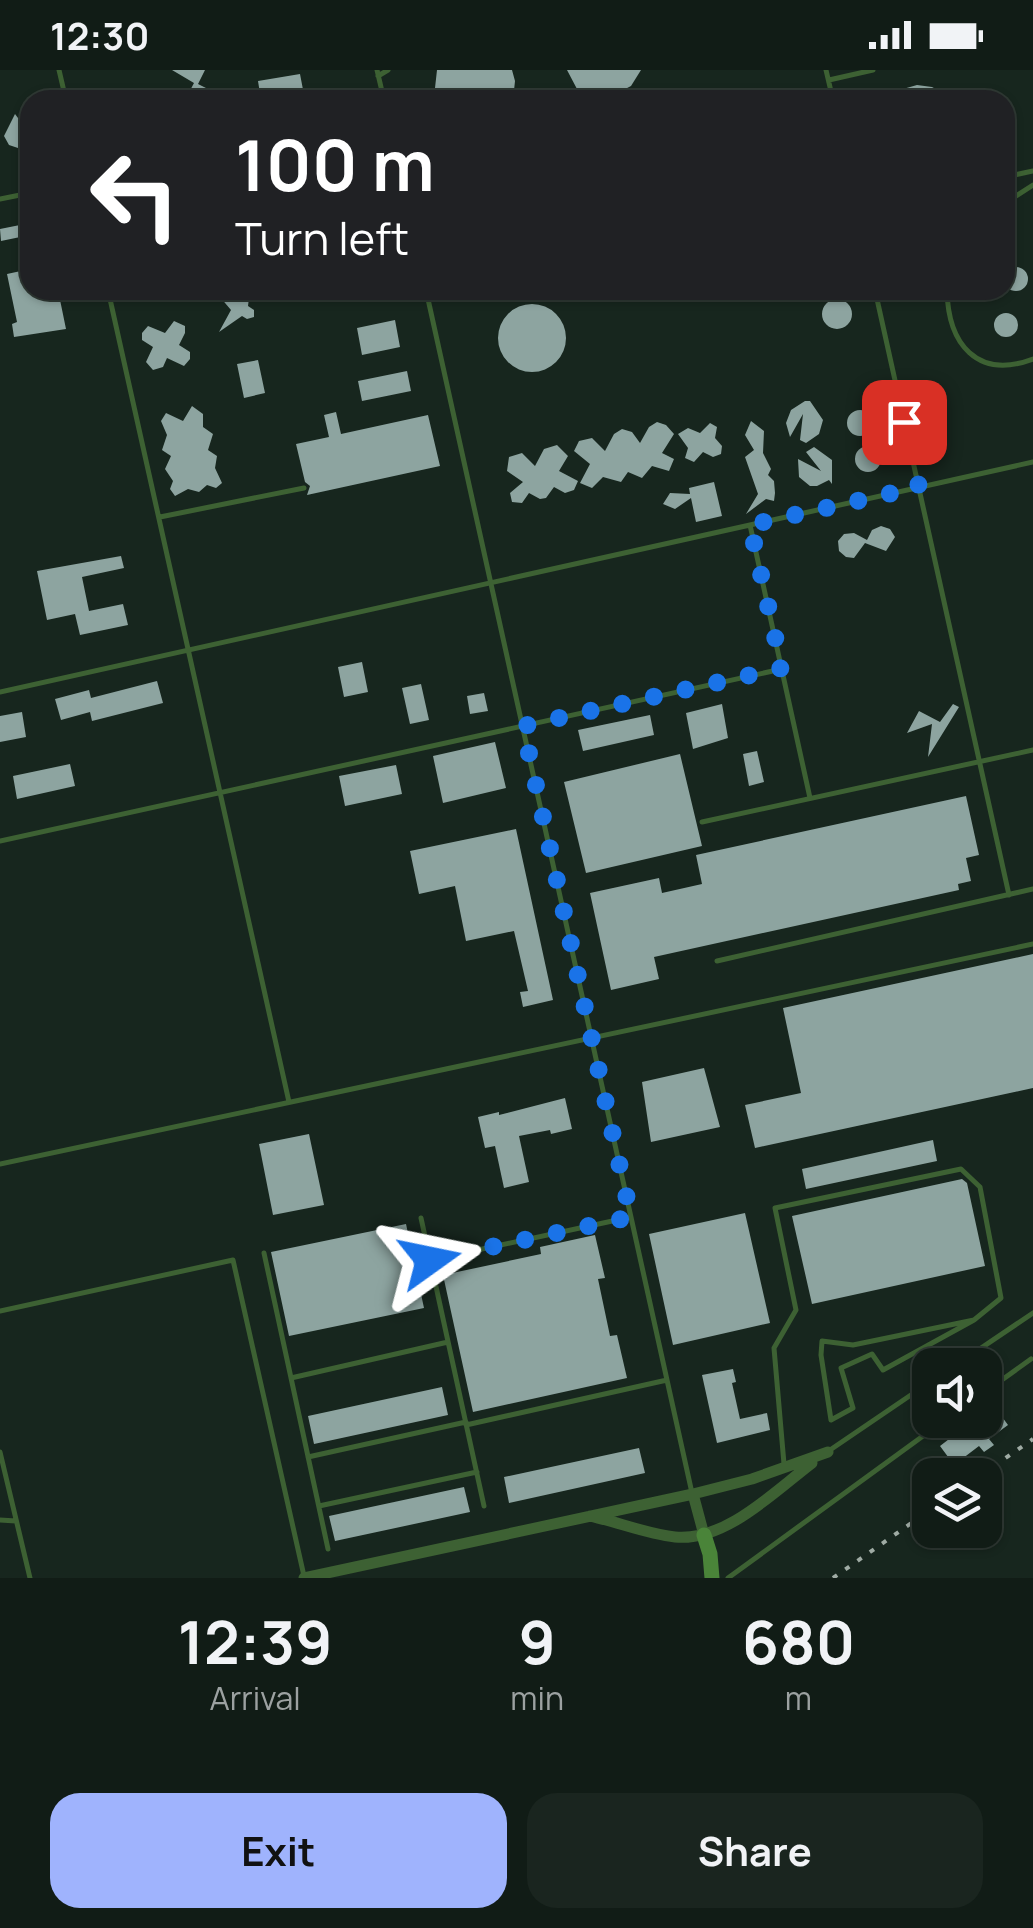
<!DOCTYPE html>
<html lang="en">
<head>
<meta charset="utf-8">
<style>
	body { margin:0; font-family:Manrope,sans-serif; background:#1a251f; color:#f1f3f6; height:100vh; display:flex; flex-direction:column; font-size:38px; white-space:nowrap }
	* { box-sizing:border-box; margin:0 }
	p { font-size:32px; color:#9ca1a1 }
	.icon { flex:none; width:55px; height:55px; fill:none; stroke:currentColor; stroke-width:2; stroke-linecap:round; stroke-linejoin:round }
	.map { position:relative; height:1508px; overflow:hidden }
	.details { display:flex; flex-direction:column; background:#111c16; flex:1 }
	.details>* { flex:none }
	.top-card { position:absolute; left:20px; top:20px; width:995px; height:210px; border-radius:30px; box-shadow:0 2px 8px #0004,0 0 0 2px #303a35; background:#202124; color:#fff; overflow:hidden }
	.controls { position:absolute; left:912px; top:1278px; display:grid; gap:20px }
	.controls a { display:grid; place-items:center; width:90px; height:90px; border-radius:20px; background:#111c16; box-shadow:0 2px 8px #0004,0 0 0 2px #303a35; font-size:50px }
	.pin { position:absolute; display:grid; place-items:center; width:85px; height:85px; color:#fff; margin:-42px; border-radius:20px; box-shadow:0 5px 15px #0006 }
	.me { position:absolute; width:110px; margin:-55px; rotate:78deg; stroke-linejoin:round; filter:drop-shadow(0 0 8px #0008) }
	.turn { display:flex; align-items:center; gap:35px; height:210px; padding:0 50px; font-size:45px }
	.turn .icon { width:130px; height:130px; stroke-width:2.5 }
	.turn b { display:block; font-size:70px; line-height:85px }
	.eta { display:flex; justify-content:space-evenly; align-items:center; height:170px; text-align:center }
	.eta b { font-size:60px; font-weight:700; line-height:70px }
	.primary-button { display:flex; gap:20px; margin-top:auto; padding:20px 50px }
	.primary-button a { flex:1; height:115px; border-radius:30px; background:#9fb3fd; color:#111; font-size:40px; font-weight:700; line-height:115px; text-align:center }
	.primary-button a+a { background:#1a251f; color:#f1f3f6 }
	.status { display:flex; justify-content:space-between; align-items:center; height:70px; padding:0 50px; background:#111c16; direction:ltr }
	.status svg { height:28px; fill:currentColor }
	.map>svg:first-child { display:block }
	.building { fill:#8da4a0 }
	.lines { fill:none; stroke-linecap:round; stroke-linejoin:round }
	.service { stroke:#3d6133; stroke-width:5 }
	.minor { stroke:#3d6133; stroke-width:11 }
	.secondary { stroke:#4a8439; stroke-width:15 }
	.rail { stroke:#9faba4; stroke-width:4; stroke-dasharray:5 10; stroke-linecap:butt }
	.route { stroke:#1a73e8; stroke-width:18; stroke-dasharray:0 32.4 }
</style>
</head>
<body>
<div class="status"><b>12:30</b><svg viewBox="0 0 49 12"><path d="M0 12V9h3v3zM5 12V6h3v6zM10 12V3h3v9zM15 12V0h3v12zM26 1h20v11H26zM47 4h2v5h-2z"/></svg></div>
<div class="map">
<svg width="1033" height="1508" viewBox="0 0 1033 1508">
	<rect width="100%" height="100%" fill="#17261e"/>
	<path class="building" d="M172,0H205L198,14L208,19L217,30H185L194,13Z
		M437,0H512L515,11L513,30H439L435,18Z
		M567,0H641L631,16L608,28L588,26L577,19Z
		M300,4L305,30H261L258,11Z
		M917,15L932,17L956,30H890L903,19Z
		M15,44L30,64L27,73L18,78L9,75L4,66Z
		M30,153V165L1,171L0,159Z
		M1004 209a12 12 0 1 1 24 0a12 12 0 1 1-24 0Z
		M30,199V220H58L66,259L14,267L12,254L17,252L7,204Z
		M214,220L235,229L250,220L248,236L254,240V247L247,249L242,246L219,262L231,240Z
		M822 244a15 15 0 1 1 30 0a15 15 0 1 1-30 0Z
		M498 268a34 34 0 1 1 68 0a34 34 0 1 1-68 0Z
		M994 255a12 12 0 1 1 24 0a12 12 0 1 1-24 0Z
		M395,250L400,277L362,285L357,258Z
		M174,251L185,256V263L179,275L190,282V289L184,296L167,288L163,297L153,300L146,292L153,277L142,270V263L148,256L165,263Z
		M258,290L265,323L244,328L237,294Z
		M407,301L411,321L362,331L358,311Z
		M805,331H810L823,350L819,364L806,373L800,370L803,344L790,367L786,353L791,340Z
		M192,336L203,344V357L213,364L208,380L217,386L215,398L222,413L216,418L207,415L199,422L188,419L175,426L170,419L173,411L165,399L171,386L162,380L167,365L161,351L166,343L183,351Z
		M847 353a13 13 0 1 1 26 0a13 13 0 1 1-26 0Z
		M336,342L341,364L428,345L440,396L307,425L310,416L305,412L296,374L329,367L324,345Z
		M751,351L764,361L763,383L771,399L768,405L774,411L775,423L774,431L766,429L746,444L758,424L745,387L754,380L745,365Z
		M657,352L666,355L674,364L662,383L674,389L669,401L652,396L642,408L628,402L621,412L603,407L592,418L580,413L590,394L574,381L579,371L592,368L605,381L614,364L622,359L632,362L640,373L649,357Z
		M710,353L717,357L715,368L722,376L721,384L713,387L703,382L694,392L685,388L688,378L678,364L688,358L700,363Z
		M557,375L568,386L559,401L578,411L574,420L565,423L554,417L546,428L540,429L529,423L522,433L512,432L510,423L523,412L507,401L509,387L522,383L535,396L544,379Z
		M855 389a13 13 0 1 1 26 0a13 13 0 1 1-26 0Z
		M814,377L832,390V414L829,410L817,416H810L799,407L798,389L821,401L806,382Z
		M714,412L722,446L696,452L691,428L675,439L663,434L670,423L690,424L689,418Z
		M881,456L890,459L895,467L886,481L865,473L854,488L846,487L839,481L838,471L844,464L854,463L867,470L872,460Z
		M121,486L124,498L82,507L89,541L123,534L128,555L80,565L75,544L47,550L37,501Z
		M362,592L368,622L344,627L338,597Z
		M157,611L163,633L92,651L90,642L61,650L55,629L89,620L91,628Z
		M421,614L429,650L410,654L402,618Z
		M484,623L488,641L470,644L467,626Z
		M722,634L728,668L693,679L686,643Z
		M953,634L959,637L928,687L932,654L907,663L919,641L940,652Z
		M22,642L26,667L0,672V646Z
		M650,645L654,665L583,681L578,660Z
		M495,672L506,718L443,733L433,686Z
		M757,681L764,712L749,716L743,684Z
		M680,684L702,776L586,803L564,712Z
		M70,694L75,716L17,729L13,706Z
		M396,695L402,724L345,736L339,706Z
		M966,726L979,785L966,788L971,811L958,814L959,820L654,887L659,909L611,920L590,823L659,808L662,823L702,814L696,785Z
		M516,759L553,930L523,937L520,922L528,921L514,861L466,871L455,816L419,824L410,781Z
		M1033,884V1018L755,1078L745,1035L801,1023L783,938Z
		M704,998L720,1057L651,1072L642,1012Z
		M565,1028L572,1059L551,1064L550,1060L519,1066L529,1112L504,1118L495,1076L485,1078L478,1047L499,1042V1045Z
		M309,1064L324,1135L273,1145L259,1074Z
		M933,1070L937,1091L806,1119L802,1099Z
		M962,1109L967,1113L985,1196L812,1234L792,1146Z
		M745,1143L770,1253L673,1275L649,1164Z
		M406,1154L424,1238L289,1266L271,1182Z
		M595,1165L605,1208L598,1209L610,1266L617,1265L627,1308L473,1342L443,1205L541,1184L540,1177Z
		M733,1299L736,1312L732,1313L740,1349L767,1343L770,1360L717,1373L702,1305Z
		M442,1317L448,1345L314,1374L308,1346Z
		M997,1340L1008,1355L989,1369L994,1375L984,1382L979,1376L954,1395L940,1376L966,1356L970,1360Z
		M639,1378L645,1403L509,1433L504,1407Z
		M464,1417L470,1442L335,1471L329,1446Z"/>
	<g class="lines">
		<path class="service" d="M59,0L66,30
			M377,0L384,30
			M826,0L833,30
			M378,6L388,0
			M829,10L873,0
			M1005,107L1033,101
			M0,129L30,123
			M1005,133L1033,115
			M108,220L289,1032
			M426,220L692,1423
			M875,220L1009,825
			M947,220C948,274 977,310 1033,289
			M160,447L304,418
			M750,455L810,728
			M0,622L1033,392
			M702,752L1033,680
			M0,771L782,599
			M717,891L1033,819
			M0,1094L1033,874
			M421,1148L484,1436
			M264,1183L328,1479
			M431,1190L631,1147
			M0,1241L233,1190L304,1506
			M956,1295L1033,1243
			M291,1308L448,1272
			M985,1322L1031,1289
			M466,1355L667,1310
			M830,1380L930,1312
			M0,1382L30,1508
			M308,1387L466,1352
			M784,1394L774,1278L796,1240L775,1138L961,1099L980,1117L1001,1228L974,1250L853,1275L822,1271L821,1285L831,1350L853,1338L841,1298L872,1284L883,1300L974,1250
			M319,1436L477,1402
			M0,1450L16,1451
			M728,1508L945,1350"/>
		<path class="minor" d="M693,1424L704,1465
			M590,1446C618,1452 647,1464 675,1467C725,1472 775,1421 812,1393
			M304,1508L693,1424L752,1409L828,1382"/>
		<path class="secondary" d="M704,1465L710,1484L712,1508"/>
		<path class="rail" d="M981,1405L1033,1369
			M833,1508L930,1440"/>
	</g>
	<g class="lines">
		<path class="route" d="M430,1190L631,1147L523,656L782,598L750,455L919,417L904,352"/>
	</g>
</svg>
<div class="controls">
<a><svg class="icon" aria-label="sound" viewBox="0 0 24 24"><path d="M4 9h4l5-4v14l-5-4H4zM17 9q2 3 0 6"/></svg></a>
<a><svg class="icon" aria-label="layers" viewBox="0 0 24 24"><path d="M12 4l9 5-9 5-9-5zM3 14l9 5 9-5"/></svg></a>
</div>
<div class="pin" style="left:904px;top:352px;background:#d93025"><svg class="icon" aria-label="arrive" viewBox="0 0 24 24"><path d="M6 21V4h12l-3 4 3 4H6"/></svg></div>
<svg class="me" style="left:430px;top:1190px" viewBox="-20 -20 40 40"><path d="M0-17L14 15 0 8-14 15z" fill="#1a73e8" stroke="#fff" stroke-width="4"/></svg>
<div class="top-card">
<div class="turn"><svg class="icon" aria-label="left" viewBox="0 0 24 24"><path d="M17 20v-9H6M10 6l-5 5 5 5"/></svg><div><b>100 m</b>Turn left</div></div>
</div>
</div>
<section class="details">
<div class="eta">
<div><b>12:39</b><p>Arrival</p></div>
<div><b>9</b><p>min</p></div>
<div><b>680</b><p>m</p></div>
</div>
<div class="primary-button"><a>Exit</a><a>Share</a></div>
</section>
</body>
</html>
